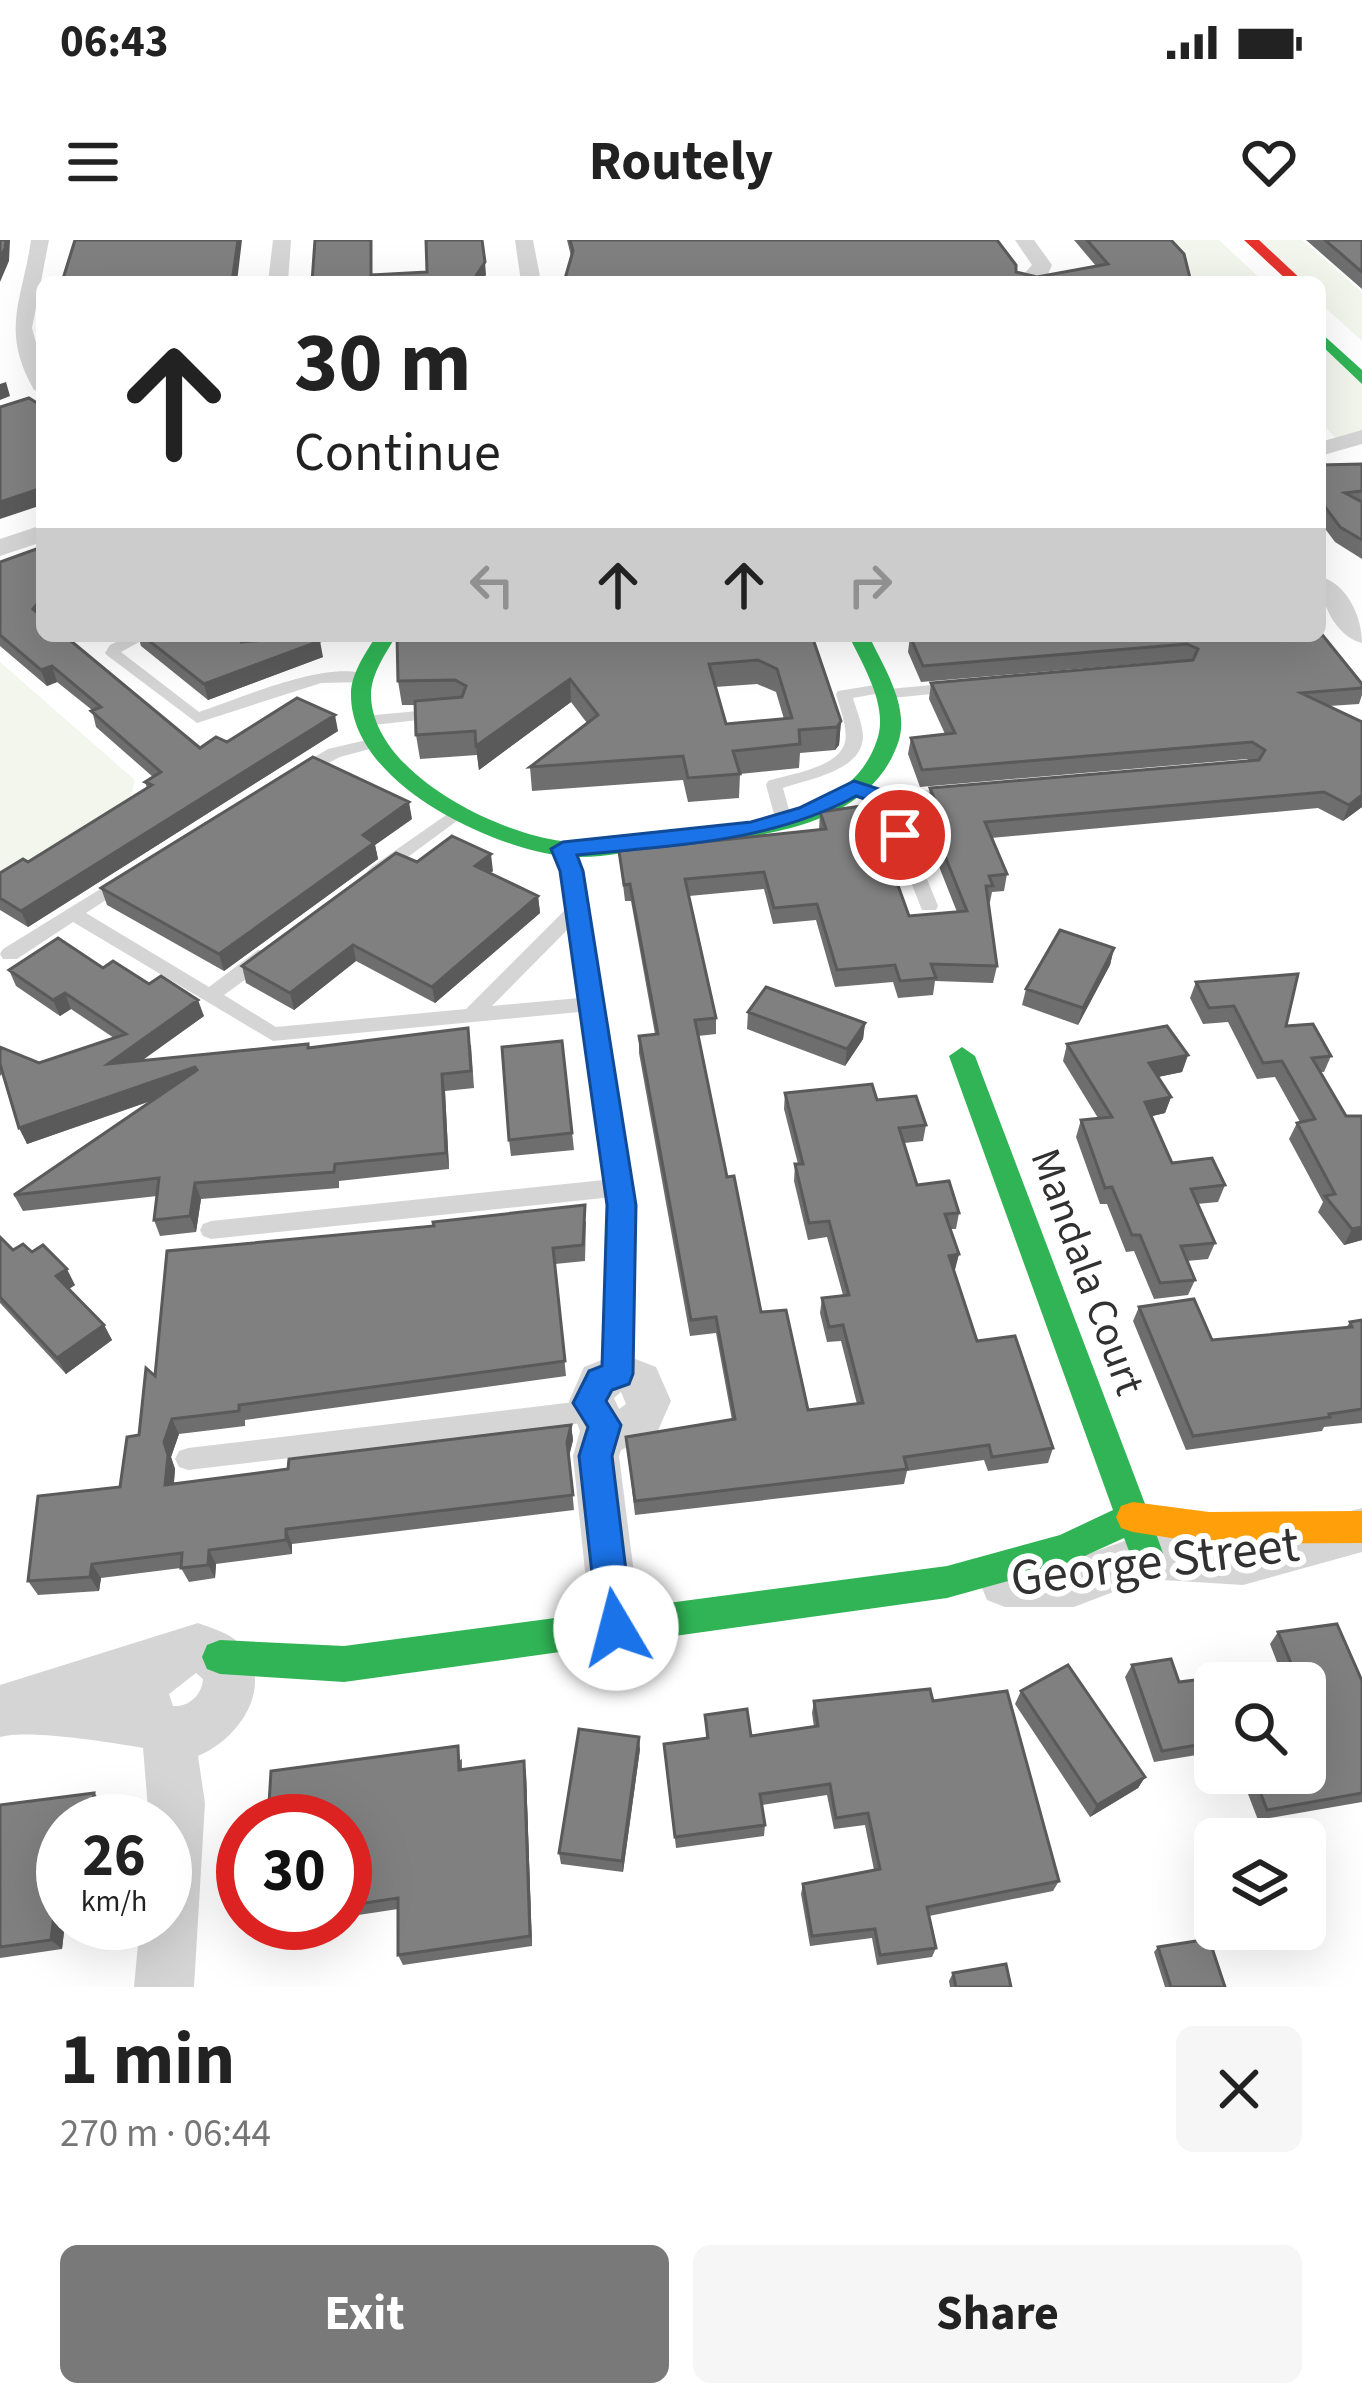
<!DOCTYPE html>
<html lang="en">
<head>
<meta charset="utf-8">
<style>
	body { margin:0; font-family:"Source Sans 3",sans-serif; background:#f6f6f6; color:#222; height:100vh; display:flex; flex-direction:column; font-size:45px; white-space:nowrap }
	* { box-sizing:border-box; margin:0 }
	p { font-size:39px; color:#767676 }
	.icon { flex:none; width:66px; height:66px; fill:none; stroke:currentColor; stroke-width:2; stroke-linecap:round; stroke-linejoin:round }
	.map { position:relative; height:1747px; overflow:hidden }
	.drawer { display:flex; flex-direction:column; background:#fff; flex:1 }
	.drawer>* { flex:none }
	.top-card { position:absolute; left:36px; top:36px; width:1290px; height:366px; border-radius:18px; box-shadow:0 12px 48px #0002; background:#fff; color:#222; overflow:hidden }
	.buttons { position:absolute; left:1194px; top:1422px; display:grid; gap:24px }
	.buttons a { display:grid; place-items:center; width:132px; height:132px; border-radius:18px; background:#fff; box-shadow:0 12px 48px #0002; font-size:60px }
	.speed { position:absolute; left:36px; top:1554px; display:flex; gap:24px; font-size:60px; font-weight:700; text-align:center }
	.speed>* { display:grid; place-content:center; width:156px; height:156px; border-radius:50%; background:#fff; box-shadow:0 12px 48px #0002; line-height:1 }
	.speed small { font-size:30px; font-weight:400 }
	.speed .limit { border:18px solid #d22; background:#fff; color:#111 }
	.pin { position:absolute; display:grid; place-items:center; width:102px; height:102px; color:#fff; margin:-51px; border:6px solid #fff; border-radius:50%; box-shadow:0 3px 12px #0007 }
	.me { position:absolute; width:132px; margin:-66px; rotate:352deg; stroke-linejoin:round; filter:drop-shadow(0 0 9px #0008) }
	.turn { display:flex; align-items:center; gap:42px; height:252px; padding:0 60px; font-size:54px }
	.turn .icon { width:156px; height:156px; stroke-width:2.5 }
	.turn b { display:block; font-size:84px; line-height:102px }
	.lanes { display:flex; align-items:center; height:114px; padding:0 60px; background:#0003; justify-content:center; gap:60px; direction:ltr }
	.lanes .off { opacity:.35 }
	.round { display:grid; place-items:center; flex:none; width:126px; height:126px; border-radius:18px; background:#f6f6f6 }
	.headline { display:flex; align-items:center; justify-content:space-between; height:204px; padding:0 60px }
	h1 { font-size:72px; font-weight:700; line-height:90px }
	.action { display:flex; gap:24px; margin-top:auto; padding:24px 60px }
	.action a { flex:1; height:138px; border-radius:18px; background:#797979; color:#fff; font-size:48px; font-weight:700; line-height:138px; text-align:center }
	.action a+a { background:#f6f6f6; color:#222 }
	.status { display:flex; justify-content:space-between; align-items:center; height:84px; padding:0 60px; background:#fff; direction:ltr }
	.status svg { height:33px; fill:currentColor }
	header { display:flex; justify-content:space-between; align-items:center; height:156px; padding:0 60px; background:#fff; font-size:54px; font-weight:700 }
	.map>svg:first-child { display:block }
	.green { fill:#f3f6ed }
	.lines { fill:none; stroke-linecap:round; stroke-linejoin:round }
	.lane { fill:#d5d5d5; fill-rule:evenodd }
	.street { fill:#d5d5d5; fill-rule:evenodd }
	.fast { fill:#30b455; fill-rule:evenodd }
	.slow { fill:#ff9f0a; fill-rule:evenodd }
	.jam { fill:#e5322d; fill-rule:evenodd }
	.wall { fill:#6e6e6e; fill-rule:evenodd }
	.shaded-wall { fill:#5a5a5a }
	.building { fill:#808080; stroke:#5a5a5a; stroke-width:3; fill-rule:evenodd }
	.route { fill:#1a73e8; stroke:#114b97; stroke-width:3 }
	.labels { text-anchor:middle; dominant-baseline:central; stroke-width:12; stroke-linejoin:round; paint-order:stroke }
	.street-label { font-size:42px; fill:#313131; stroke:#fff }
	.near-street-label { font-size:51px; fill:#313131; stroke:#fff }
</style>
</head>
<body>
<div class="status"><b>06:43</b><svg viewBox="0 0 49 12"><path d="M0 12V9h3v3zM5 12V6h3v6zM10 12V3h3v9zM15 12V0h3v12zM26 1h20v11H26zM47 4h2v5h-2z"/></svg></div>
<header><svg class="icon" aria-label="menu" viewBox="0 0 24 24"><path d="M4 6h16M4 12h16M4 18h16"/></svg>Routely<svg class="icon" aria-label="heart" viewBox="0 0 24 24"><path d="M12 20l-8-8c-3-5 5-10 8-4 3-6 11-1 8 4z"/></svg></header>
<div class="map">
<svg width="1362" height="1747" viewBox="0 0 1362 1747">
	<rect width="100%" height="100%" fill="#fff"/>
	<path class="green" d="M1166,0H1219L1264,42H1189Z
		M1252,0H1302L1362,52V101L1320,63V42H1297Z
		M1320,96L1362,139V197L1341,204L1320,181Z
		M0,422L135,540L130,559L0,641Z"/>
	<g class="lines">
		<path class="lane" d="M129,396H150L121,412L199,472C239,459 335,416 371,437L363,442L321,443L197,483L108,416L105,413L110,405Z
			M954,443L962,448L960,451L883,459L875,454L853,458C856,469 863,485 863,497C862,531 808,539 783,548L792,581L783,586L777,585L766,545L768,541C789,534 839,528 845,502C848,489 840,468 836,454L838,451L881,444L889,449Z
			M440,469L446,471V477L364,486L356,481L364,476Z
			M375,498L381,500V506L340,517L303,536L297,537L289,532L328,509Z
			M854,543L887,554L953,548L962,553L953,558L896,563L938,666L936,670H922L879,562L848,552V544Z
			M459,566L465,567V575L382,636H370L367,632L370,628Z
			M123,635L132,641L129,645L86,673L209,747L258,710H272L275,715L272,720L224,755L276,787L466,769L566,669H580L582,673L580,677L492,766L590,757L600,764L590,771L273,801L73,682L17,719H3L0,714L3,709Z
			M613,939L621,942L624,948L621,954L613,957L211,999L203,996L200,990L203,984L211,981Z
			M591,1160L600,1163L603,1171L600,1179L591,1182L188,1230L179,1227L175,1219L179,1211L188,1208Z"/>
		<path class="street" d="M31,0H49L32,88L42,125V152L34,150C0,90 22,62 31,0Z
			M273,0H291L288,42H268Z
			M515,0H533L541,42H521Z
			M1015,0H1034L1052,25L1046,39L1017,42L1032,25Z
			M1362,190V204L1320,216V202Z
			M42,285V302L0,316V299Z
			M1320,336C1348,345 1362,377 1362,403C1335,396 1320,362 1320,336Z
			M620,1113L656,1127L671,1161L656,1195L621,1210L619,1216L641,1388L634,1405L616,1413L598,1405L591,1388L573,1216L580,1191L569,1161L584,1127ZM621,1152L626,1164L619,1169L614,1158Z
			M1362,1268V1312L1243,1345L1147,1339L1074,1367H1005L987,1360L980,1343L987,1326L1005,1319H1074L1147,1293L1243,1299Z
			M198,1383C211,1388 230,1393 240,1404C277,1445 239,1499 198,1516L205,1563L194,1747H134L140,1683H165V1581H149L143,1508C109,1502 28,1489 0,1497V1445ZM196,1433L203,1439C202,1455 189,1467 173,1466L169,1454Z"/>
		<path class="fast" d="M1320,92L1362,130V144L1320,104Z
			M376,396H396C386,413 371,434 371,455C372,532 496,593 562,601C596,605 629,597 662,593C734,585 850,583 877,500C889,466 863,426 849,396H869C883,426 909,465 899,500C869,594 743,598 663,607C629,611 596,620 562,616C489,607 350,542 351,454C351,433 366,413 376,396Z
			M962,807L975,816L1150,1277L1163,1313L1158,1324L1146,1329L1134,1324L1124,1298L1065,1325L947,1358L344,1442L220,1434L207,1429L202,1417L207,1405L220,1400L344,1406L947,1326L1060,1295L1113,1270L949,816Z"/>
		<path class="slow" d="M1133,1262L1209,1272L1362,1271V1303L1209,1304L1133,1292L1121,1288L1116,1277L1121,1266Z"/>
		<path class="jam" d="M1244,0H1259L1304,42H1289Z
			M563,602L571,604L584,631L635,965L634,1134L629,1143L618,1147L607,1143L602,1134L607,965L560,631L552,609Z"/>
	</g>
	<path class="wall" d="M567,0H997L1016,32L1037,37L1096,26L1074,0H1171L1191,42H564L571,16Z
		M1306,0H1362V49Z
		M1362,224V319L1335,302L1320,282V225Z
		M0,322L42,396L200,508L227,502L338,491L28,687L0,670V633L28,622L147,548L145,542L153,537L96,487L92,470L57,442L47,446L0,406Z
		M1320,392L1362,444V455L1359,464L1329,466L1362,567L1343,581L1318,568L991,598L1007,634L1004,651L992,652L990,662L988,663L997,726L993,743L935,741L933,755L898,758L893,742L835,747L816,680L773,684L764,649L689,656L716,778V794L698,796L727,937L761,1072L808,1170L857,1164L841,1101L827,1102L820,1073L822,1058L843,1055L827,997L808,1000L794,941L795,924H798L784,869L785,853L877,860L926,885L923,901L904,903L917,945L959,973L956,989H950L959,1014L954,1030L977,1101L1053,1208L1048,1223L988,1231L984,1220L907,1231L904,1244L635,1275L626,1197L732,1180L716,1093L690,1096L639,813V796L655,794L631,661H625L619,611L819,590L820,572L909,676L957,672L921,581L924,564H928L930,548L1250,521L1247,519L920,547L908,514L911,498L945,494L929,459L931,443L1186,421L1183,420L921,442L908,412L910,396Z
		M138,396H295L290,398L323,417L208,460L141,406Z
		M812,396L841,481L839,505L835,510L800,513L799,528L740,534L739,558L688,562L683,540L532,551L530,527L587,483L571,462L479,530L477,515L420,519L416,495V465H402L398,441ZM757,444L776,452L784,479L726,484L715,447Z
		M412,579L375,605L378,619L224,731L107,665L101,648Z
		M417,622L493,631L490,633L538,656L540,673L435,763L356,721L294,770L246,743L242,726Z
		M1114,708L1110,725L1078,785L1022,765L1026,749Z
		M103,728L149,744L204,776L142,820L309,808L471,805L474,848L445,851L449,929L339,941V948L201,959L196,992L160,996L154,980L157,956L23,971L14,955L154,860L27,904L3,833L0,836V807L39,823L114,798L71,769L60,776L16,746L9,730Z
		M1196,742L1286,786L1331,816L1324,832H1321L1362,1000L1344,1005L1318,972L1323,962L1289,899L1297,883L1300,882L1275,837L1257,839L1228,782L1203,784L1190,758Z
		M748,772L865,783L863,799L845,826L747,789Z
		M562,801L574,910L511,916L509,900Z
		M1067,804L1188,815L1182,832L1158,837L1171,857L1165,873L1152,876L1172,923L1225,945L1218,962L1197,964L1215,1003L1208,1019L1187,1021L1195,1040L1188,1055L1154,1059L1134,1011L1126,1012L1107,964H1100L1076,897L1081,880L1098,878L1063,821Z
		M586,981L585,1021L555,1024L566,1136L245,1180V1186L179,1194L171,1217L175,1229L174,1244L288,1229L571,1185L573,1200L569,1216L574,1270L292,1304V1314L216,1324L215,1338L189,1342L181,1328L101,1338L99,1351L38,1355L28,1341L120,1247L139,1195L155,1136Z
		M0,997L13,1010L32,1012L75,1045L69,1049L104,1085L112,1100L66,1134L0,1063Z
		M1139,1067L1212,1100L1346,1088L1350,1082L1362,1080V1183L1324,1187L1322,1191L1186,1210L1133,1081Z
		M1278,1392L1362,1441V1562L1258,1580L1240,1533H1305L1215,1443V1512L1154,1522L1125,1437L1132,1425L1179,1442L1280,1430L1270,1404Z
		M1021,1451L1145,1537L1138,1548L1090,1577L1015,1464Z
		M814,1461H933L1059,1641L1053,1651L929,1676L936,1708L932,1717L877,1725L872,1698L810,1706L801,1654L803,1644L874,1630L865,1585L834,1589L827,1555L762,1565L765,1585L764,1596L676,1608L664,1504L706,1498L705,1475L751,1496L814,1487L812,1473Z
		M640,1509L623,1632L561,1624L559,1613Z
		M462,1519V1530L526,1533L532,1706L403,1725L398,1715V1669L345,1677V1581Z
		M94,1553L104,1565L63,1581V1683H65L62,1709L0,1718V1565Z
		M1158,1707L1225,1747H1165L1154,1712Z
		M953,1733L1011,1747H950L949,1741Z"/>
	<path class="shaded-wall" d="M6,0H10L9,21L0,42V19Z
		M238,0H242L237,42H232Z
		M485,22L486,35L481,42H472Z
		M6,142L10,156L0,160V144Z
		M42,248V265L0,279V262Z
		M42,358V380L33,369Z
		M254,396H295L244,418L240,402Z
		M320,401L323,417L208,460L204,444Z
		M52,426L57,442L47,446L41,430Z
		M570,439L571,462L479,530L476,506Z
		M335,475L338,491L28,687L21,671Z
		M841,481L839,505L835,510L837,487Z
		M1362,555V567L1343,581L1349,565Z
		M409,562L412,579L375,605L378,619L224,731L219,714L363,595Z
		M491,614L493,631L478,643L475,626Z
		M538,656L540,673L435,763L432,747Z
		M353,705L356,721L294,770L290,753Z
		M1114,708L1110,725L1078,785L1083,768Z
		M65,753L71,769L60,776L53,760Z
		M198,760L204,776L115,840L108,824Z
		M865,783L863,799L845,826L847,809Z
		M1188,815L1182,832L1143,840L1149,823Z
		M195,827L201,843L27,904L19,888Z
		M442,834L445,851L449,929L446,913Z
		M1171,857L1165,873L1140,879L1145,862Z
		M195,943L201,959L196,992L190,976Z
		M1362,987V1000L1344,1005L1352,989Z
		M959,1014L955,1030L946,1032L949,1016Z
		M67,1029L75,1045L64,1052L56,1036Z
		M104,1085L112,1100L66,1134L57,1118Z
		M172,1179L179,1194L171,1217L175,1229L172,1259L165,1245L164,1202Z
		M571,1185L573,1200L569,1216L567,1202Z
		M286,1289L292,1304V1314L286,1300Z
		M209,1310L216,1324L215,1338L208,1325Z
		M92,1324L101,1338L99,1351L90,1337Z
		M639,1497L640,1509L623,1632L622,1621Z
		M524,1521L526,1533L532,1706L530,1696Z
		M1145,1537L1138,1548L1090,1577L1097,1565Z
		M94,1553L104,1565L102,1581H91Z
		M63,1603V1683H65L62,1709L51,1700Z"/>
	<path class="building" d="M0,0H6L5,8L0,19Z
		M75,0H238L232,42H62Z
		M315,0H371V35L427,32L426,0H482L485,22L472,42H312Z
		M570,0H997L1016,25V32L1037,37L1108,24L1087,0H1171L1184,14L1191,42H564L573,11Z
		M1325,0H1362V32Z
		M29,158L42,166V248L0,262V167Z
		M1362,224V251L1345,253L1362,262V300L1340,287L1320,260V225Z
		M42,307V358L33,369L42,377V396H65L200,508L216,497L227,502L297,458L335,475L21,671L0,658V633L23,619L28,622L152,545L145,542L161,532L91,471L101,467L52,426L41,430L0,395V322Z
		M1320,392L1362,444V448L1301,453L1362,482V555L1349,565L1324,552L985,582L1007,634L989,636L993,646H986L997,726L931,724L936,738L900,741L895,725L837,730L817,664L774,668L764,632L685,639L716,778L695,780L727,937L734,936L761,1072L786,1070L808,1170L863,1163L843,1085L829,1087L822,1058L849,1055L829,981L809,983L795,924H803L785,853L872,844L877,860L916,856L926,885L899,888L917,945L949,941L959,973L945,974L959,1014L949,1016L977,1101L1015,1096L1053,1208L992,1217L989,1205L904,1217L907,1229L635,1261L626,1197L735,1179L716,1077L691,1080L639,796L658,794L630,644L624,645L619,611L826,589L820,572L869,565L909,676L967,671L924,564L936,563L930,548L1259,520L1265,510L1252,502L922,530L911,498L955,493L931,443L1193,420L1198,409L1187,404L923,426L910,396H1320Z
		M143,396H254L240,402L319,396L320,401L204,444Z
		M397,396H812L841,481L837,487L799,490L800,504L733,511L740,534L688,538L683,516L530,527L598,475L570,439L476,506L475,491L416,495L415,461L462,457L466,446L455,440L398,441ZM758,420L777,429L792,478L726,484L709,424Z
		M313,517L409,562L363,595L374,603L219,714L101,648Z
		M452,596L491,614L475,626L538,656L432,747L353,705L290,753L242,726L396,613L417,622Z
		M1060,690L1114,708L1083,768L1026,749Z
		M58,698L103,728L113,721L149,744L161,736L198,760L108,824L308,804V808L468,788L471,831L442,834L446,913L335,924L334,932L195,943L190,976L154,980L159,938L14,955L197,830L195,827L19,888L0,824V807L39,823L126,794L65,753L53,760L9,730Z
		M1298,734L1286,786L1313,784L1331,816L1312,818L1346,876H1362V987L1352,989L1325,956L1335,954L1297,883L1315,879L1282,821L1263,823L1234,766L1209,768L1196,742Z
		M766,747L865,783L847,809L748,772Z
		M1167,786L1188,815L1149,823L1171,857L1145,862L1172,923L1212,918L1225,945L1191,949L1215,1003L1181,1006L1195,1040L1160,1043L1140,995H1132L1112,947L1105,948L1081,880L1112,877L1067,804Z
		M562,801L572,893L509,900L502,807Z
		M585,965L583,1005L553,1008L565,1121L239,1165V1171L172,1179L164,1202L168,1215L165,1245L288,1229L289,1219L571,1185L567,1202L573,1255L286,1289V1300L209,1310L208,1325L181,1328L182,1313L92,1324L90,1337L28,1341L38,1256L120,1247L127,1197L139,1195L146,1128L155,1136L167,1011L434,986L433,982Z
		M0,997L13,1010L23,1004L32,1012L43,1005L67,1029L56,1036L104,1085L57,1118L0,1057Z
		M1194,1059L1212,1100L1352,1087L1350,1082L1362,1080V1169L1329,1174L1330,1177L1193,1196L1139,1067Z
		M1337,1384L1362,1441V1553L1267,1570L1253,1533H1305V1443H1215V1502L1162,1511L1132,1425L1171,1419L1179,1442L1293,1428L1278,1392Z
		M1068,1425L1145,1537L1097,1565L1021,1451Z
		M930,1449L933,1461L1007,1451L1059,1641L927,1667L936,1708L880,1715L875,1689L812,1696L803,1644L880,1629L868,1573L836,1578L830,1544L760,1554L765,1585L675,1597L664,1504L708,1498L705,1475L747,1469L751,1496L818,1486L814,1461Z
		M579,1489L639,1497L622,1621L559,1613Z
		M458,1506L459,1530L524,1521L530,1696L398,1715V1658L345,1666V1581H268L271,1531Z
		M94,1553L91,1581H63V1603L51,1700L0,1707V1565Z
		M1209,1699L1225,1747H1171L1158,1707Z
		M1006,1724L1011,1747H956L953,1733Z"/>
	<path class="route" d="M854,541L894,554L912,595L908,600H892L876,563L856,556C769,603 673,605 577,615L583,631L636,965L633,1134L629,1144L612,1150L606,1161L621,1185L612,1216L633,1388L628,1400L616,1405L603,1400L598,1388L579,1216L588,1187L573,1163L589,1131L602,1126L607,965L560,631L551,609L563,602L751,582L799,568Z"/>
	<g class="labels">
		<g class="street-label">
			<text transform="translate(1087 1032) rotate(70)">Mandala Court</text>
		</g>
		<g class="near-street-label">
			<text transform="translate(1155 1322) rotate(-7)">George Street</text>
		</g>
	</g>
</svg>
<div class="buttons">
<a><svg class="icon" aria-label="search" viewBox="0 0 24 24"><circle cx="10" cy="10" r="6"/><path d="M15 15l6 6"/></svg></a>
<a><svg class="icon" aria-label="layers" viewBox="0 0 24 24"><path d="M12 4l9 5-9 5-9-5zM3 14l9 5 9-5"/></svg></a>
</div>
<div class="speed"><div>26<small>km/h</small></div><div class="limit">30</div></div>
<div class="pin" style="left:900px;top:595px;background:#d93025"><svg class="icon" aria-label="arrive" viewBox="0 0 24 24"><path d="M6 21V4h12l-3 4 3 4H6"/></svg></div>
<svg class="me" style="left:616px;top:1388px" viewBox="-20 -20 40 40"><circle r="19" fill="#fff"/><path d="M0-13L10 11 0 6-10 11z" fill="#1a73e8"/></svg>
<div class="top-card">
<div class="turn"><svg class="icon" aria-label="ahead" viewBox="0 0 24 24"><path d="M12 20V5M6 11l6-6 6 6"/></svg><div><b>30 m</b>Continue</div></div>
<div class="lanes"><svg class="icon off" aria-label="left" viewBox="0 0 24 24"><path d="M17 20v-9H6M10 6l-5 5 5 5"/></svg><svg class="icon" aria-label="ahead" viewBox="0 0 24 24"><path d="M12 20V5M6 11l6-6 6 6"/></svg><svg class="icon" aria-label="ahead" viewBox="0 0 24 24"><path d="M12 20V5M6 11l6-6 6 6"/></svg><svg class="icon off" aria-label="right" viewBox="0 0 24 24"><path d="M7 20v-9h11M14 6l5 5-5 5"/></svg></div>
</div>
</div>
<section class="drawer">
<div class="headline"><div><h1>1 min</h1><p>270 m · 06:44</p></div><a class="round"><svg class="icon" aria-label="close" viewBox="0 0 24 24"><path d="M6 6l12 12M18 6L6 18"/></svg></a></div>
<div class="action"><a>Exit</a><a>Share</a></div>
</section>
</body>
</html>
